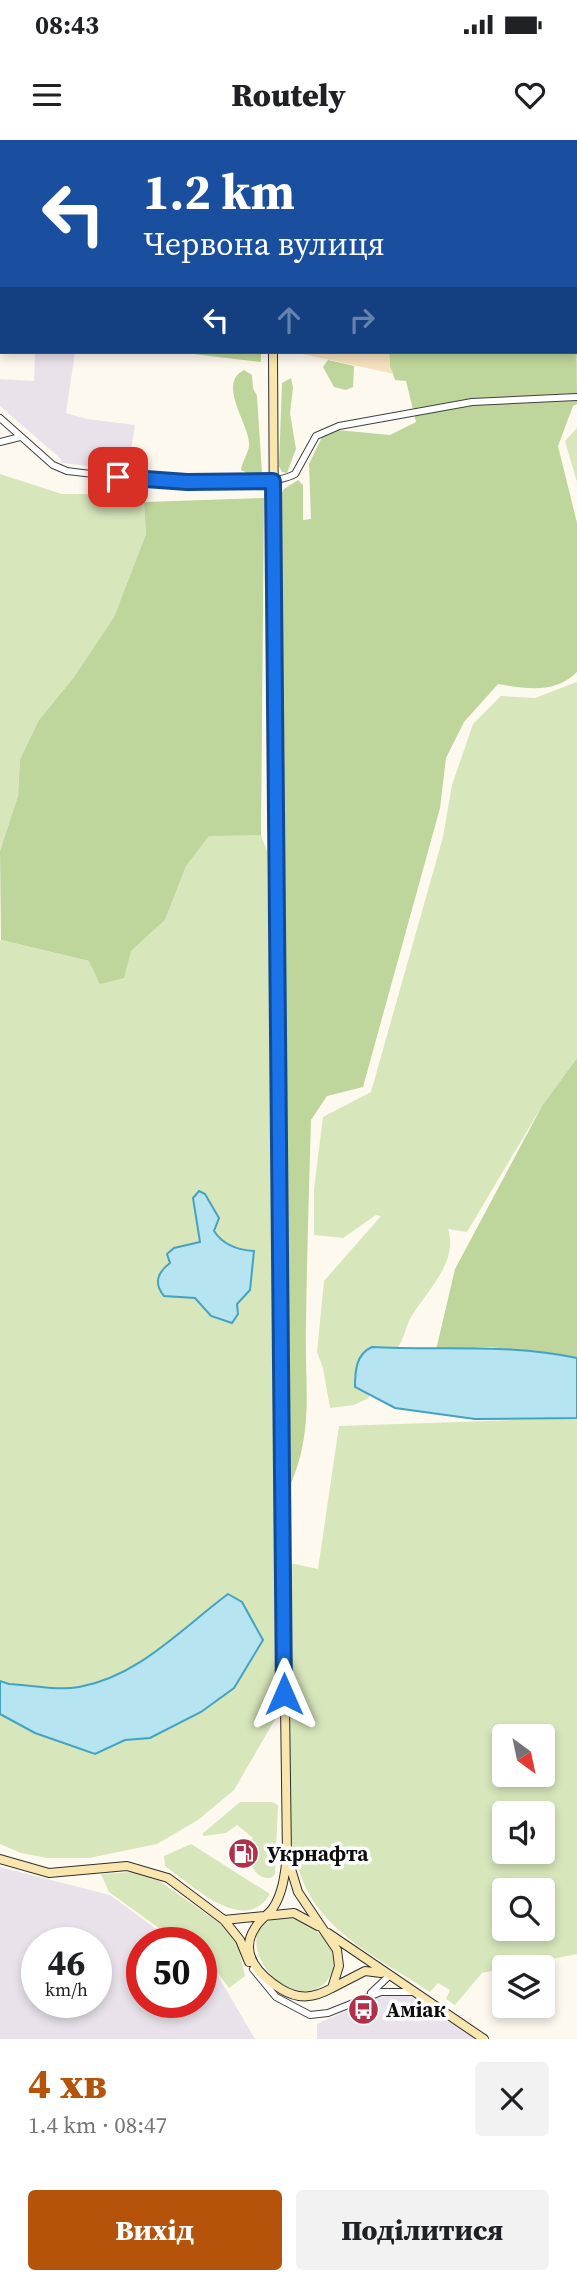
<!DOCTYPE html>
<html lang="uk">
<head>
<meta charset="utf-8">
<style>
	body { margin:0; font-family:"Source Serif 4",serif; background:#f2f2f2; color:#202124; height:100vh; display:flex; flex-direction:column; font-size:26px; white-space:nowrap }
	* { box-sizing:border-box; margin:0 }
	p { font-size:23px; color:#757577 }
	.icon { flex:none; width:38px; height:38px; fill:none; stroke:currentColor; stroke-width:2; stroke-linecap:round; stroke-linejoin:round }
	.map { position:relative; height:1899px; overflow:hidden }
	.side { display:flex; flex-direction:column; background:#fff; flex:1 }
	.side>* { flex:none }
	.top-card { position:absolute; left:0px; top:0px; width:578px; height:214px; box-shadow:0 4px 10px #0003; background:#1a4fa0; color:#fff; overflow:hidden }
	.needle { width:46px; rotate:147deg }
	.buttons { position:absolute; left:492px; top:1584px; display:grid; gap:14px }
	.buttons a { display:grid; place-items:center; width:63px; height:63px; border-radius:7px; background:#fff; box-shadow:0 4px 10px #0003; font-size:35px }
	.speed { position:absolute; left:21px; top:1787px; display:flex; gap:14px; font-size:35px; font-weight:700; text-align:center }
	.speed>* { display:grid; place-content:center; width:91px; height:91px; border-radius:50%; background:#fff; box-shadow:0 4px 10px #0003; line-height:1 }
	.speed small { font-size:18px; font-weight:400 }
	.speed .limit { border:10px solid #d22; background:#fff; color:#111 }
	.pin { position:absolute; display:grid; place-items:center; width:60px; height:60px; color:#fff; margin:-30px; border-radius:14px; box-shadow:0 4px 10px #0006 }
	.me { position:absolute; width:77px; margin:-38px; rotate:0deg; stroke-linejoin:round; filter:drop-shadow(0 0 5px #0008) }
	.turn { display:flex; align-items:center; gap:24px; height:147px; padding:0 28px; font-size:32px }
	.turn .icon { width:91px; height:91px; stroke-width:2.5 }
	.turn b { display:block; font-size:49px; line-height:60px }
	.lanes { display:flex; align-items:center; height:66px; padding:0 28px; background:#0003; justify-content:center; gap:35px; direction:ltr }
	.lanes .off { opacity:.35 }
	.round { display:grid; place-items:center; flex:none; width:74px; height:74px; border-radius:7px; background:#f2f2f2 }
	.head { display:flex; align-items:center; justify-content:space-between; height:119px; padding:0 28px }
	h1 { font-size:42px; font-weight:800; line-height:52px; color:#b45309 }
	.primary-button { display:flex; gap:14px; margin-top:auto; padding:14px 28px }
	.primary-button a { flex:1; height:80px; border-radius:7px; background:#b45309; color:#fff; font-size:28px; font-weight:800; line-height:80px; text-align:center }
	.primary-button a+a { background:#f2f2f2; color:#202124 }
	.status { display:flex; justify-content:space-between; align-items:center; height:49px; padding:0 35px; background:#fff; direction:ltr }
	.status svg { height:19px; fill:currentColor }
	header { display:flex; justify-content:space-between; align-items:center; height:91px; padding:0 28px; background:#fff; font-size:32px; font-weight:800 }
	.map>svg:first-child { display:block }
	.industrial { fill:#e9e2eb; fill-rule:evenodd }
	.green { fill:#d7e6bb; fill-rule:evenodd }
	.forest { fill:#bed59b }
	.sand { fill:#f6e1bf }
	.water { fill:#b7e4f1; stroke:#44a3c2; stroke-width:2 }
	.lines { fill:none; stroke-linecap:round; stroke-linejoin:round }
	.street-casing { stroke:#404040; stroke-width:8 }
	.secondary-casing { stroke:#2f2f2f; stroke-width:10 }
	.street { stroke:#fff; stroke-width:6 }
	.secondary { stroke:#f9e6af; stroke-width:8 }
	.route-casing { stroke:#114b97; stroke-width:18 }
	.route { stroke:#1a73e8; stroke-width:12 }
	.labels { text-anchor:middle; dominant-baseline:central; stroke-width:7; stroke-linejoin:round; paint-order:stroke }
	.poi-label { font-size:21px; font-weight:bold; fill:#0d0d0d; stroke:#fff; text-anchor:start }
</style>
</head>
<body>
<div class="status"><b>08:43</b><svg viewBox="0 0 49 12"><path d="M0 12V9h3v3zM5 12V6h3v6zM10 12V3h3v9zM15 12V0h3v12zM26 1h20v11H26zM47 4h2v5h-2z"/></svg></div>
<header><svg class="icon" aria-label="menu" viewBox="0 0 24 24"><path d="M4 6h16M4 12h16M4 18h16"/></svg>Routely<svg class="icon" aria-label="heart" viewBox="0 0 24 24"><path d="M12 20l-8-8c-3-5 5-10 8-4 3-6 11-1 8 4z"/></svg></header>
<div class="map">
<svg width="577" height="1899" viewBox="0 0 577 1899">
	<rect width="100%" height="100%" fill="#fef9ef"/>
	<path class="industrial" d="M35,212H75L66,273L87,279L135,285L128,330L61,323V319L0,266V239L34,241Z
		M0,1727L110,1755L174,1802H142V1862H201V1823L217,1834L255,1899H0ZM37,1802H96V1862H37Z
		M395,1854L410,1856L476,1899H317V1884L372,1859Z"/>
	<path class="green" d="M577,288V342L565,301Z
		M0,334L62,354H104L144,362L146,394L114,477L74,537L39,580L20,619L18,656L0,711Z
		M577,542V918L542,966L467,1092L448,1089C459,1121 427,1151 411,1177C406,1186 404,1199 398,1207C390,1217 378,1223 368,1230L369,1258L354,1265L330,1268L323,1228L317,1212L324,1141L381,1076L376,1075L343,1098L314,1095V1049L323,977L371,952L443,697L452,645L473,584L501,556L535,558Z
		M232,693L261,695L267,711L272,1012L278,1184L277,1576L234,1650L198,1680L157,1704L89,1718H47L21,1713L0,1704V800L89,821L131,811L165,780L186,726L209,696Z
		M577,1278V1814L482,1833L455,1865L446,1859L450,1850L438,1843L430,1852C391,1826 343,1803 316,1765C278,1710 289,1629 289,1567C289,1519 289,1471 290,1423L318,1429L339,1286ZM504,1596H542V1634H504ZM504,1673H542V1712H504ZM504,1750H542V1788H504Z
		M240,1662H272L278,1665L275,1734L271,1738C260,1738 256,1734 251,1725L257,1722L250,1709L246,1707L253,1698L237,1685L226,1693L204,1696L202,1694Z
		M191,1704L270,1754C244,1797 191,1744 165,1726L164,1716Z
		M134,1732L158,1740L232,1792L237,1800L245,1836L229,1848L216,1831L201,1820V1802H178L109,1752L101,1734Z
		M288,1777C310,1782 340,1804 333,1829C330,1838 325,1845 316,1849C271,1866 223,1778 288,1777Z"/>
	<path class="forest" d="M61,0H264L36,2Z
		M277,0H495L507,2H277Z
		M576,132L577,264L573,266L558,306L577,383V532C555,554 526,549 498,544L464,582L446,618L440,668L363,947L327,956L311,980C309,1047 307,1115 306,1183C304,1243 315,1289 290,1346L280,356L284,349L298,340L303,345V380L311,379L309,324L322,297L337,290L390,295L416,282L406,241L395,240L390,227L389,212H576Z
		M177,212H261V222Z
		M328,220L354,226L353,247L346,250L334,247L323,227Z
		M244,230L252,235L253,248L257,256L262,333L253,336L241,330C242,321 250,311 249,303C248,282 217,244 244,230Z
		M291,238L293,248L290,273L296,309L287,333L282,332L279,326L282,243Z
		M264,358L261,695L209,696L186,726L165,780L131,811L124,838L100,844L89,821L1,800L0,711L18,656L20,619L39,580L74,537L114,477L146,394L144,362Z
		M577,918V1218L491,1207L436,1210L455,1129L542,966Z"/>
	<path class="sand" d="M293,212H389L390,227L394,234Z"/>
	<path class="water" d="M199,1051L205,1054L219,1078L214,1091C223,1105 237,1110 254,1111L250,1150L237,1164L238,1174L232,1183L211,1176L195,1158L164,1156C153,1143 158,1132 170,1123L167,1114L174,1108L200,1102L193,1058Z
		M372,1207C441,1211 509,1203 577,1218V1278L475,1279L395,1268L355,1247C355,1231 356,1214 372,1207Z
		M228,1454L242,1462L263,1500L234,1548L201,1572L150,1598L125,1600L95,1614L35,1593L0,1574V1541L9,1544C31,1545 58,1551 79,1547C139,1536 181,1489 228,1454Z"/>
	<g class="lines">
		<defs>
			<path id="street" d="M0,278L53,325L67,331C116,337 255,355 295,334L316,296L339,286L472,262L577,257
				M0,302L20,297
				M253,1829L276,1857L310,1875L328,1873L381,1852H414
				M371,1853L390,1835"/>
			<path id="secondary" d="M273,212L277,961L287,1716C285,1733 283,1753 273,1768C268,1775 259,1780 255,1788C238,1814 260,1836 281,1849C299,1860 314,1858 332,1848L339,1826L337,1810L298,1752L287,1716
				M0,1719L49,1733L127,1726L168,1738L224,1780L240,1800L249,1822
				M224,1780L294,1773L318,1786
				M328,1793L484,1899
				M332,1848L365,1831L381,1833"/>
		</defs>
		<use href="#street" class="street-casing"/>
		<use href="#secondary" class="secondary-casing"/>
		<use href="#street" class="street"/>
		<use href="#secondary" class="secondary"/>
	</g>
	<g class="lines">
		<defs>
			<path id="route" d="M118,337L187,342L273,341L284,1554"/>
		</defs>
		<use href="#route" class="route-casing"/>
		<use href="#route" class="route"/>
	</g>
	<defs>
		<symbol id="fuel-disc" viewBox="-11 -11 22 22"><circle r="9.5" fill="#b23049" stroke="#fff"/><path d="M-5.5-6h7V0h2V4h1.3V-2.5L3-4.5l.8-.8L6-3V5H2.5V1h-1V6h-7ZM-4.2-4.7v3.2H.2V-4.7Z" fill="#fff"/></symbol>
		<symbol id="bus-disc" viewBox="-11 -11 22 22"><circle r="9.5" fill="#b23049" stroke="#fff"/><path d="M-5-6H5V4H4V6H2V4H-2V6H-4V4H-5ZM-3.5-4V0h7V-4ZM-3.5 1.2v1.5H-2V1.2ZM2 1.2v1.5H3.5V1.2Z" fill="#fff"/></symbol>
	</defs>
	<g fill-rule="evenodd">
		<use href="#fuel-disc" x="226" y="1696" width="35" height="35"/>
		<use href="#bus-disc" x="346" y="1852" width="35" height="35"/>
	</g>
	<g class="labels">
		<g class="poi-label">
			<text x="267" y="1713">Укрнафта</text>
			<text x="386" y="1869">Аміак</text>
		</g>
	</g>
</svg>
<div class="buttons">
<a><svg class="needle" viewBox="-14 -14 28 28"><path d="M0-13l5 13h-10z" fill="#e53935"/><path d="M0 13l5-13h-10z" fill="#757577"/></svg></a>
<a><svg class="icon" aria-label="sound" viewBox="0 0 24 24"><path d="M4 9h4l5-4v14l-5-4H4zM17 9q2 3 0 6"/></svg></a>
<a><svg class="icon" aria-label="search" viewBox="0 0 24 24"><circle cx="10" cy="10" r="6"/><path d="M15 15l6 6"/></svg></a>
<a><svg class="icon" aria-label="layers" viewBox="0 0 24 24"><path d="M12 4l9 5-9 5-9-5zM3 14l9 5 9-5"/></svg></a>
</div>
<div class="speed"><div>46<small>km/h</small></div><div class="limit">50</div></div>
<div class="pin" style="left:118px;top:337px;background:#d93025"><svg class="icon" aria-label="arrive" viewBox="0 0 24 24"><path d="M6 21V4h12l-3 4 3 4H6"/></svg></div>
<svg class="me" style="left:284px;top:1554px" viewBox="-20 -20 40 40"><path d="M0-17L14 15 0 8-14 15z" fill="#1a73e8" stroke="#fff" stroke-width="4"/></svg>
<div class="top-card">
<div class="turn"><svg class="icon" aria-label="left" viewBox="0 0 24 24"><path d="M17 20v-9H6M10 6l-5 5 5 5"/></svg><div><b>1.2 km</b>Червона вулиця</div></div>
<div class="lanes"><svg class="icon" aria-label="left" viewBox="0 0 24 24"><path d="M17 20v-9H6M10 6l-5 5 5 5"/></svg><svg class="icon off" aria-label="ahead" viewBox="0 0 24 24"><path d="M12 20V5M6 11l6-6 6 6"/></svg><svg class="icon off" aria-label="right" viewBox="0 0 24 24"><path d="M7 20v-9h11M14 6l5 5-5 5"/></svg></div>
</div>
</div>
<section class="side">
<div class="head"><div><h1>4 хв</h1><p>1.4 km · 08:47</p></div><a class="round"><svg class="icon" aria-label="close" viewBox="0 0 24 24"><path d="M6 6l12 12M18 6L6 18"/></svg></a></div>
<div class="primary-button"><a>Вихід</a><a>Поділитися</a></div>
</section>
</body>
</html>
